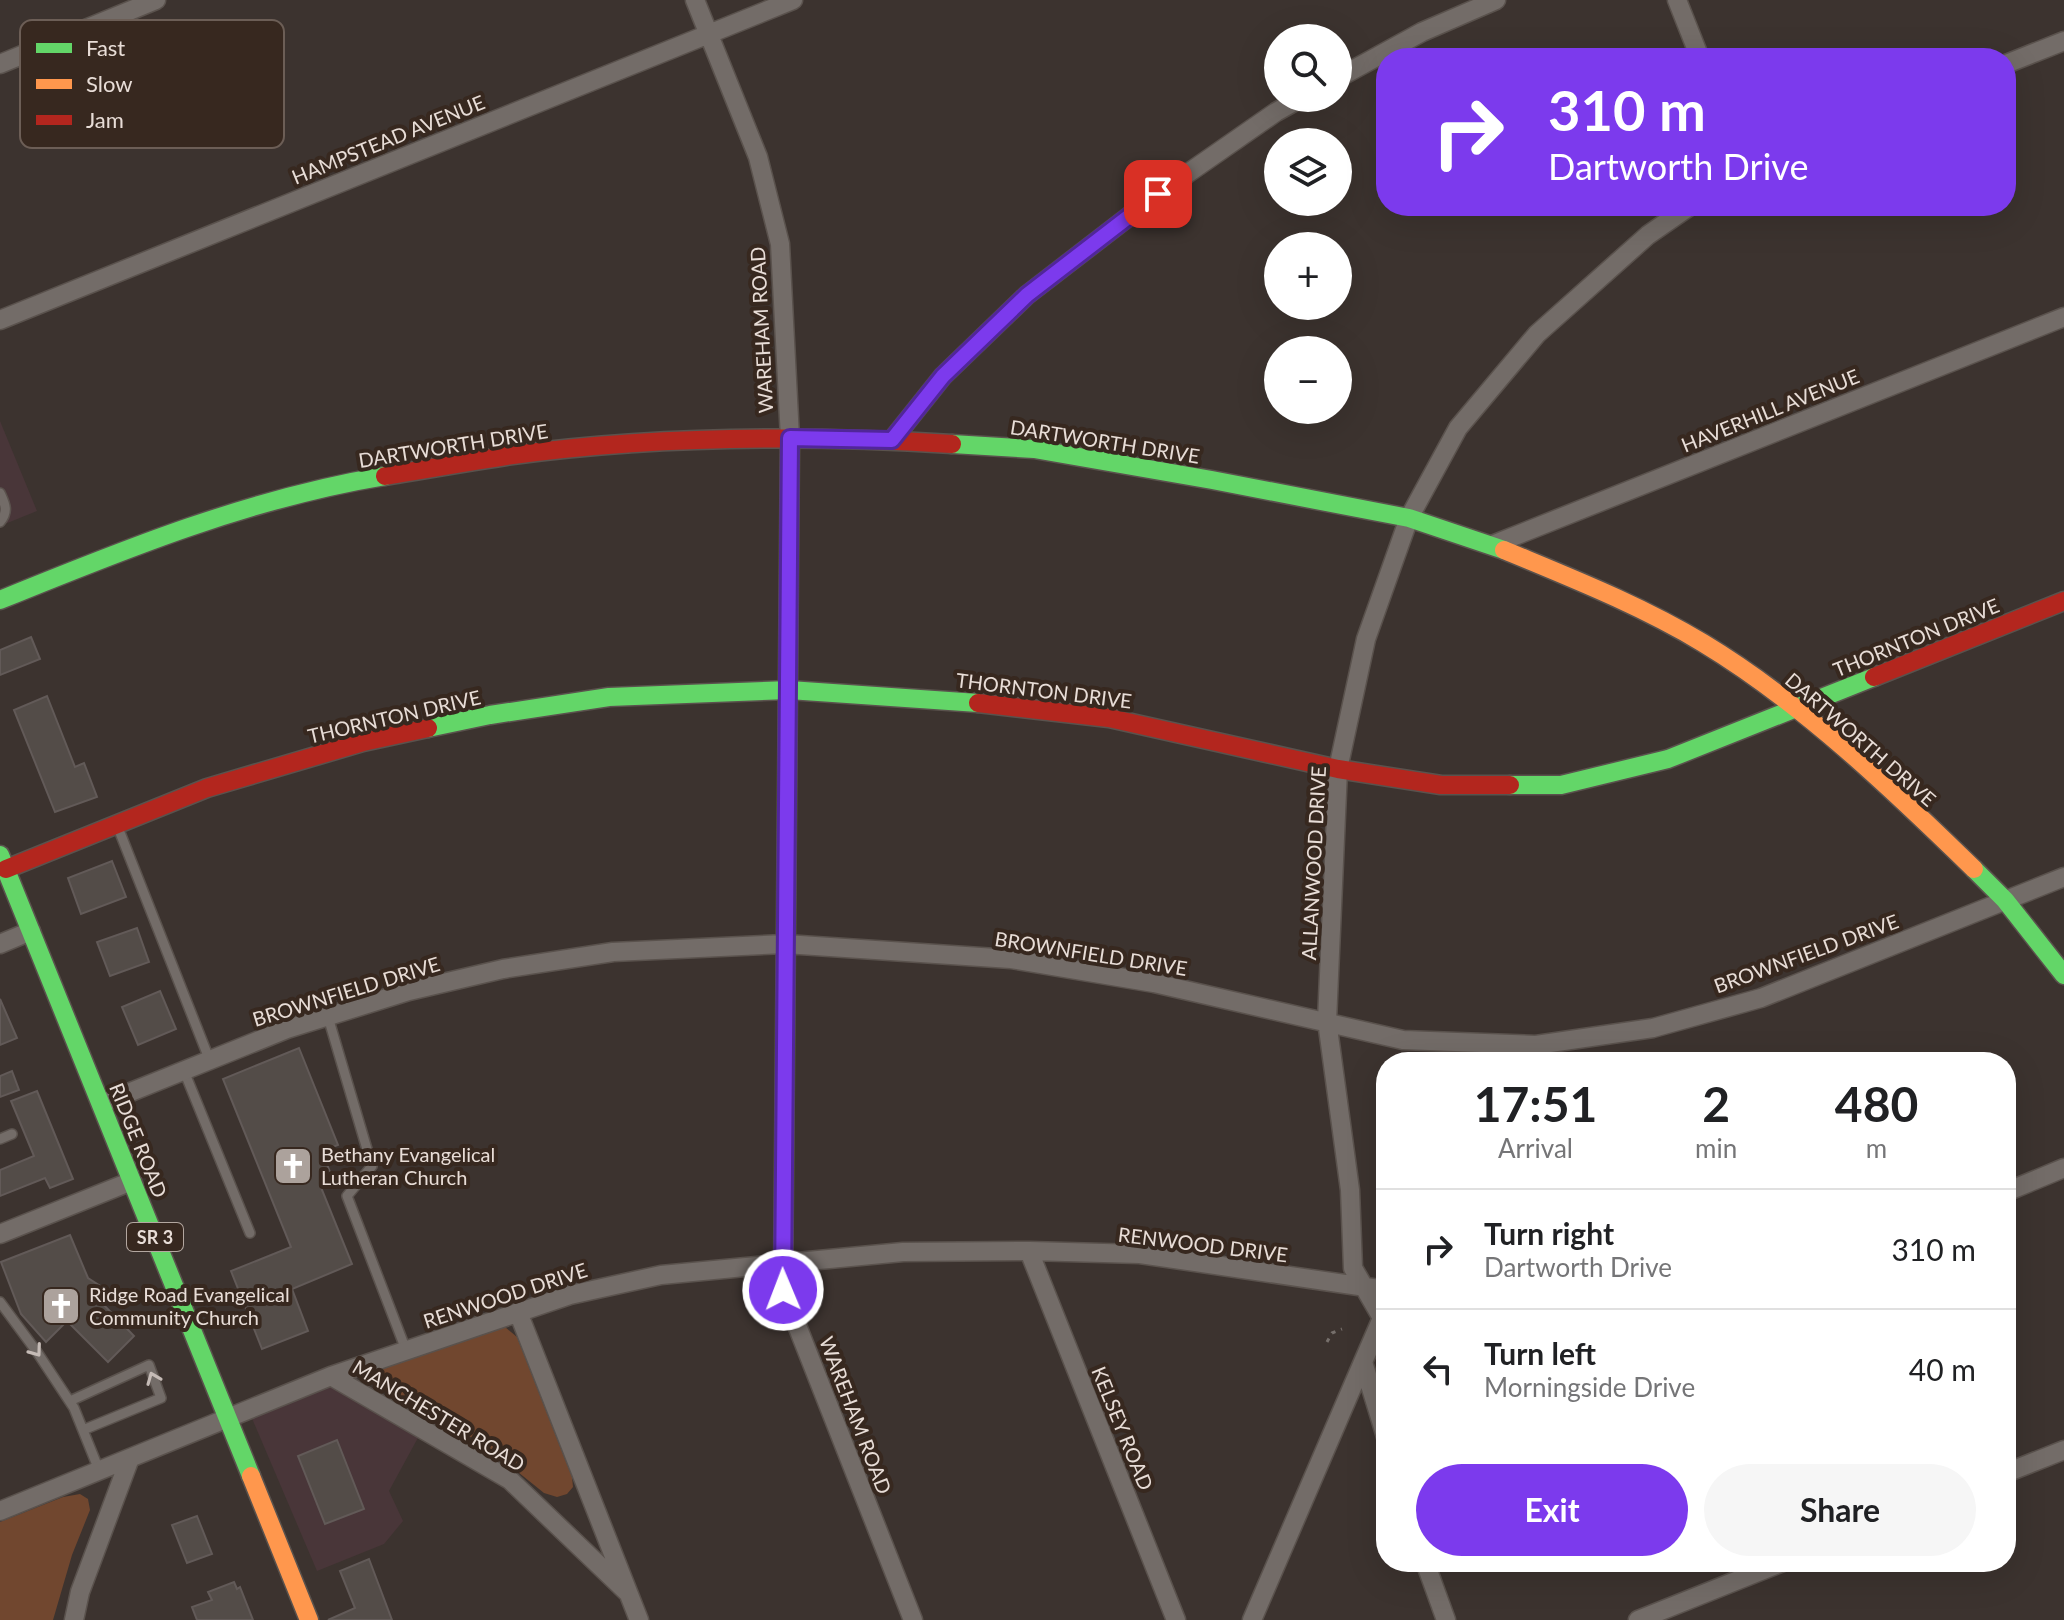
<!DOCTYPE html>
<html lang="en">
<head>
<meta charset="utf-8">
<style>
	body { margin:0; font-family:Lato,sans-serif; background:#f6f6f6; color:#202124; height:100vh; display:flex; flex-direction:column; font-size:30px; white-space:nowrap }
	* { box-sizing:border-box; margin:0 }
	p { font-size:26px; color:#757577 }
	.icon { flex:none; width:44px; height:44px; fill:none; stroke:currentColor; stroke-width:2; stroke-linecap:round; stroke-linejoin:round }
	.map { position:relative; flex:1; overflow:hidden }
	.drawer { position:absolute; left:1376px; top:1052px; width:640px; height:520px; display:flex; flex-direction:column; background:#fff; border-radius:32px; box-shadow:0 8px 32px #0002 }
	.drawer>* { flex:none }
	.banner { position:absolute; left:1376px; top:48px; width:640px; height:168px; border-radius:32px; box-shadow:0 8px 32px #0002; background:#7c3aed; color:#fff; overflow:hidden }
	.controls { position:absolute; left:1264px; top:24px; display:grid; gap:16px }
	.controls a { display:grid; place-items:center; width:88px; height:88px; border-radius:50%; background:#fff; box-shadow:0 8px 32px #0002; font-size:40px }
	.pin { position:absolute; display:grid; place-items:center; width:68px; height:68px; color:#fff; margin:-34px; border-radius:16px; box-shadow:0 4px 12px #0006 }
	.me { position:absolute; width:88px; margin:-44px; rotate:359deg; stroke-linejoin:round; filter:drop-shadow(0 0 6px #0008) }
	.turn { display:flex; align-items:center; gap:28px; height:168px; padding:0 40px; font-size:36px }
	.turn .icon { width:104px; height:104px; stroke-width:2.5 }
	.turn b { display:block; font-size:56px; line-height:68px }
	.eta { display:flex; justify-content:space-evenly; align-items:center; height:136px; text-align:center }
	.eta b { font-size:48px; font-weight:700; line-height:56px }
	.button { display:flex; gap:16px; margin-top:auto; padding:16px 40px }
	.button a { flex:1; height:92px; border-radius:48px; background:#7c3aed; color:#fff; font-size:32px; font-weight:700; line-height:92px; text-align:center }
	.button a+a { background:#f6f6f6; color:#202124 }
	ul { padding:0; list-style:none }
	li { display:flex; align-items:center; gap:24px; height:120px; padding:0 40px; border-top:2px solid #e0e0e0 }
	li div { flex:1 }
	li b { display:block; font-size:30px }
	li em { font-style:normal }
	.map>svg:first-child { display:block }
	.commercial { fill:#493639 }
	.green { fill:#71472f }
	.building { fill:#534c48; stroke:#625a58; stroke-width:2 }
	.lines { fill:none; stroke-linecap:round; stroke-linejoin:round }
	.lane-casing { stroke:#5a524d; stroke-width:12 }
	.street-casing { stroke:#5a524d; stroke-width:21 }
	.fast-casing { stroke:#5a524d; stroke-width:21 }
	.slow-casing { stroke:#5a524d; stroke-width:21 }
	.jam-casing { stroke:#5a524d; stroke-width:21 }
	.path { stroke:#766f6b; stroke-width:3; stroke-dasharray:4 6; stroke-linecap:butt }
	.lane { stroke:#736c68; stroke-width:9 }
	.street { stroke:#736c68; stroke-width:18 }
	.fast { stroke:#63d668; stroke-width:18 }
	.slow { stroke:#ff974d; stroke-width:18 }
	.jam { stroke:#b3261e; stroke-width:18 }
	.oneway { stroke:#c5bbb6 }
	.route-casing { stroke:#51269a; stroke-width:20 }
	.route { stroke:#7c3aed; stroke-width:14 }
	.labels { text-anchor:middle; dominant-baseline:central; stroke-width:8; stroke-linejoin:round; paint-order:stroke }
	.shield { fill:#37281f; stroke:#b3a7a0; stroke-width:2 }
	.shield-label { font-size:18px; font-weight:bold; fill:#e8ddd7 }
	.street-label { font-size:20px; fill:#e8ddd7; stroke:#37281f }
	.poi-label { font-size:20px; fill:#e8ddd7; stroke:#37281f; text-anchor:start }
	.key { fill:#37281f; stroke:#6c5e56; stroke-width:2 }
	.key-label { font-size:22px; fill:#e8ddd7 }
</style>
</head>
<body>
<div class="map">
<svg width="2064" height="1620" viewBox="0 0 2064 1620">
	<rect width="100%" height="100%" fill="#3c332f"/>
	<path class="commercial" d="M0,421L37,511L0,526Z
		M330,1385L420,1434L389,1491L403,1521L384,1544L317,1571L251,1416Z"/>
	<path class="green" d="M505,1327L517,1337L572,1477L573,1487L567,1494L557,1497L544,1493L487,1447L436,1416L389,1394L378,1384L380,1371L391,1362L481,1330Z
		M80,1494L88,1499L90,1510L72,1555L53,1620H0V1522L63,1497Z"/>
	<path class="building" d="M31,637L40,659L0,675V650Z
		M47,696L75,767L84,763L97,797L55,812L14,710Z
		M112,861L126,897L81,914L68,878Z
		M137,928L149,962L110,976L97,942Z
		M160,991L176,1029L138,1045L122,1007Z
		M0,999L17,1038L0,1045Z
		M299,1048L338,1145L322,1151L333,1180L320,1185L352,1264L292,1289L308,1331L262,1349L231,1271L291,1247L223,1079Z
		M12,1071L19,1090L0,1097V1076Z
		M37,1091L73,1179L50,1188L45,1178L0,1196V1170L34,1156L11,1101Z
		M70,1235L88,1278L105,1289L97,1298L134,1336L108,1362L67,1321L46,1342L21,1314L1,1262Z
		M337,1440L364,1509L325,1524L298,1456Z
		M197,1516L212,1554L187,1563L172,1525Z
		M369,1559L392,1620H328L355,1608L340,1571Z
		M234,1582L237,1589L240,1587L253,1620H197L192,1607L212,1600L208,1592Z"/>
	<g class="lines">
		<defs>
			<path id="lane" d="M0,493C5,504 9,511 0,522
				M117,825L210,1061
				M328,1017L372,1166L347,1196L406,1350
				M184,1071L250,1233
				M0,1139L12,1134
				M0,1302L37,1352L74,1408L99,1470
				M70,1401L149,1365L161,1398L83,1430"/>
			<path id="street" d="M695,0L758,157L780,244L790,438L783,1290L913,1620
				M1677,0L1700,58
				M0,64L156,0
				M2006,64L2064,41
				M1338,78L1422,32L1496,0
				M0,320L793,0
				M892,440L943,376L1027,295L1158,194L1276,112L1301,98
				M1492,545L2064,317
				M0,944L31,931
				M101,1104L287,1029L409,991L503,969L613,952L785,944L1011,959L1154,983L1403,1040L1536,1045L1653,1028L1761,998L2064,877
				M2006,1192L2064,1168
				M0,1234L132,1181
				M1029,1251L1176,1620
				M518,1312L639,1620
				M331,1376L510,1480L628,1593
				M1386,1437L1363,1362L1382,1318L1353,1268L1350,1190L1327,1021L1338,769L1366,639L1409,518L1458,428L1537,334L1648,235L1690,206
				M2006,1473L2064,1450
				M0,1511L331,1376L570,1295L661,1275L903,1252L1029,1251L1140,1254L1386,1290
				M1425,1562L1446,1620
				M74,1620L80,1592L130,1458
				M1252,1620L1363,1362
				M1638,1620L1783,1562"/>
			<path id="fast" d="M952,444L1034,449L1212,480L1409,518L1504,550
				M0,600C125,549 251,498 385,476
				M428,728L490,715L609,697L789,690L978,703
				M1510,785H1561L1668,759L1874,677
				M0,855L251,1476
				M1974,869L2005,900L2064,975"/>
			<path id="slow" d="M1504,550C1571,578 1640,605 1703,643C1801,702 1892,789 1974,869
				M251,1476L309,1620"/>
			<path id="jam" d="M385,476C426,469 466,462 506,456C651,436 806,435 952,444
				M1874,677L2064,601
				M978,703L1109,718L1338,769L1441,785H1510
				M6,869L207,788L363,742L428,728"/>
		</defs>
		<use href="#lane" class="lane-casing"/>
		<use href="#street" class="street-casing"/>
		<use href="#fast" class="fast-casing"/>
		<use href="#slow" class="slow-casing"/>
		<use href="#jam" class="jam-casing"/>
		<path class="path" d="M1327,1342L1332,1333L1342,1329"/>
		<use href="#lane" class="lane"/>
		<use href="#street" class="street"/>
		<use href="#fast" class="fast"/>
		<use href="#slow" class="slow"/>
		<use href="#jam" class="jam"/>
	</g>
	<defs><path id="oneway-chevron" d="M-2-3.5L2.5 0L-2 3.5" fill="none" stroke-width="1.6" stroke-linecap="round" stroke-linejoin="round" transform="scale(2)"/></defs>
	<g class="oneway">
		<use href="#oneway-chevron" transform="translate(36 1351) rotate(54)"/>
		<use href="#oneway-chevron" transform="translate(153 1378) rotate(-112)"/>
	</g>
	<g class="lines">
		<defs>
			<path id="route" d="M783,1290L790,438L892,440L943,376L1027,295L1158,194"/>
		</defs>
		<use href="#route" class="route-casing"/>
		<use href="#route" class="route"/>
	</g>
	<defs>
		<symbol id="church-square" viewBox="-11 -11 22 22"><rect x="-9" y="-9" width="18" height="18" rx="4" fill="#aca29c" stroke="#37281f"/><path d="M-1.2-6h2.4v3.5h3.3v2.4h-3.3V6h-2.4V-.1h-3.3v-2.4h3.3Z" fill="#fff"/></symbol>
	</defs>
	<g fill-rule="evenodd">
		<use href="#church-square" x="271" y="1144" width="44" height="44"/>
		<use href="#church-square" x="39" y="1284" width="44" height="44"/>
	</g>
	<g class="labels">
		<rect class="shield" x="127" y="1223" width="56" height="28" rx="6"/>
		<g class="shield-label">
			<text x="155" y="1237">SR 3</text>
		</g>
		<g class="street-label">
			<text transform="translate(388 139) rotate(-22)">HAMPSTEAD AVENUE</text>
			<text transform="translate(761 330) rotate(-93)">WAREHAM ROAD</text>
			<text transform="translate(1770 410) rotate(-22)">HAVERHILL AVENUE</text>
			<text transform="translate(1105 441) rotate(9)">DARTWORTH DRIVE</text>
			<text transform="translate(453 445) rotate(-9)">DARTWORTH DRIVE</text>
			<text transform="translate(1916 637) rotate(-22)">THORNTON DRIVE</text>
			<text transform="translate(1044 690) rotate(7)">THORNTON DRIVE</text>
			<text transform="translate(394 716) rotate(-13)">THORNTON DRIVE</text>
			<text transform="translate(1861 739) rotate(41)">DARTWORTH DRIVE</text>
			<text transform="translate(1313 863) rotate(-87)">ALLANWOOD DRIVE</text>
			<text transform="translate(1091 953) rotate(9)">BROWNFIELD DRIVE</text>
			<text transform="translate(1806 953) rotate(-20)">BROWNFIELD DRIVE</text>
			<text transform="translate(346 991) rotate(-17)">BROWNFIELD DRIVE</text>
			<text transform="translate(139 1140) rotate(68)">RIDGE ROAD</text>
			<text transform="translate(1203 1244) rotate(7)">RENWOOD DRIVE</text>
			<text transform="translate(505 1295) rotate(-18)">RENWOOD DRIVE</text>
			<text transform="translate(439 1415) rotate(31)">MANCHESTER ROAD</text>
			<text transform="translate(856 1415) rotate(69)">WAREHAM ROAD</text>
			<text transform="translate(1123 1428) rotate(68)">KELSEY ROAD</text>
		</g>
		<g class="poi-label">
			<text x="321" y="1154">Bethany Evangelical<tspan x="321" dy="23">Lutheran Church</tspan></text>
			<text x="89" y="1294">Ridge Road Evangelical<tspan x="89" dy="23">Community Church</tspan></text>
		</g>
	</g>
	<rect x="20" y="20" width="264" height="128" rx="12" class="key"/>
	<rect x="36" y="43" width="36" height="10" fill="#63d668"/>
	<rect x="36" y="79" width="36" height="10" fill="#ff974d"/>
	<rect x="36" y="115" width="36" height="10" fill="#b3261e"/>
	<g class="key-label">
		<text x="86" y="56">Fast</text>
		<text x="86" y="92">Slow</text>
		<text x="86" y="128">Jam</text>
	</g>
</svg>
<div class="controls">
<a><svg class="icon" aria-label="search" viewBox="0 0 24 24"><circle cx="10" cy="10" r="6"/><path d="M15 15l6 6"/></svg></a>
<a><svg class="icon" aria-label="layers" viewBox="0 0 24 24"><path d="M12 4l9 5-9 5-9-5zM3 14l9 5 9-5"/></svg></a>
<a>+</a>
<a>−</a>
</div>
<div class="pin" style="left:1158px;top:194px;background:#d93025"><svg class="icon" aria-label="arrive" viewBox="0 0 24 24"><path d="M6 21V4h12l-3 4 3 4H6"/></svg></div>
<svg class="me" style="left:783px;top:1290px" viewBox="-20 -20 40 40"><circle r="17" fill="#7c3aed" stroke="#fff" stroke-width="3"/><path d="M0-11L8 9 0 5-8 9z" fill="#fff"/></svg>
<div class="banner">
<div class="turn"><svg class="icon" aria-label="right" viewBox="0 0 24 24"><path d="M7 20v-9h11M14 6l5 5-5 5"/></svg><div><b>310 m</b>Dartworth Drive</div></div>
</div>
<section class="drawer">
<div class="eta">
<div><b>17:51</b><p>Arrival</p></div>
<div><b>2</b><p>min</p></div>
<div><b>480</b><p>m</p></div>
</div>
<ul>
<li><svg class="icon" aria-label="right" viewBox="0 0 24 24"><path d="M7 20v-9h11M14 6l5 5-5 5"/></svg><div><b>Turn right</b><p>Dartworth Drive</p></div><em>310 m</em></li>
<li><svg class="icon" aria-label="left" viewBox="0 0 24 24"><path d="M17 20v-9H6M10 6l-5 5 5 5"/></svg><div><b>Turn left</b><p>Morningside Drive</p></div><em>40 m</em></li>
</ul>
<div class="button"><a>Exit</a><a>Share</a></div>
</section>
</div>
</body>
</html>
